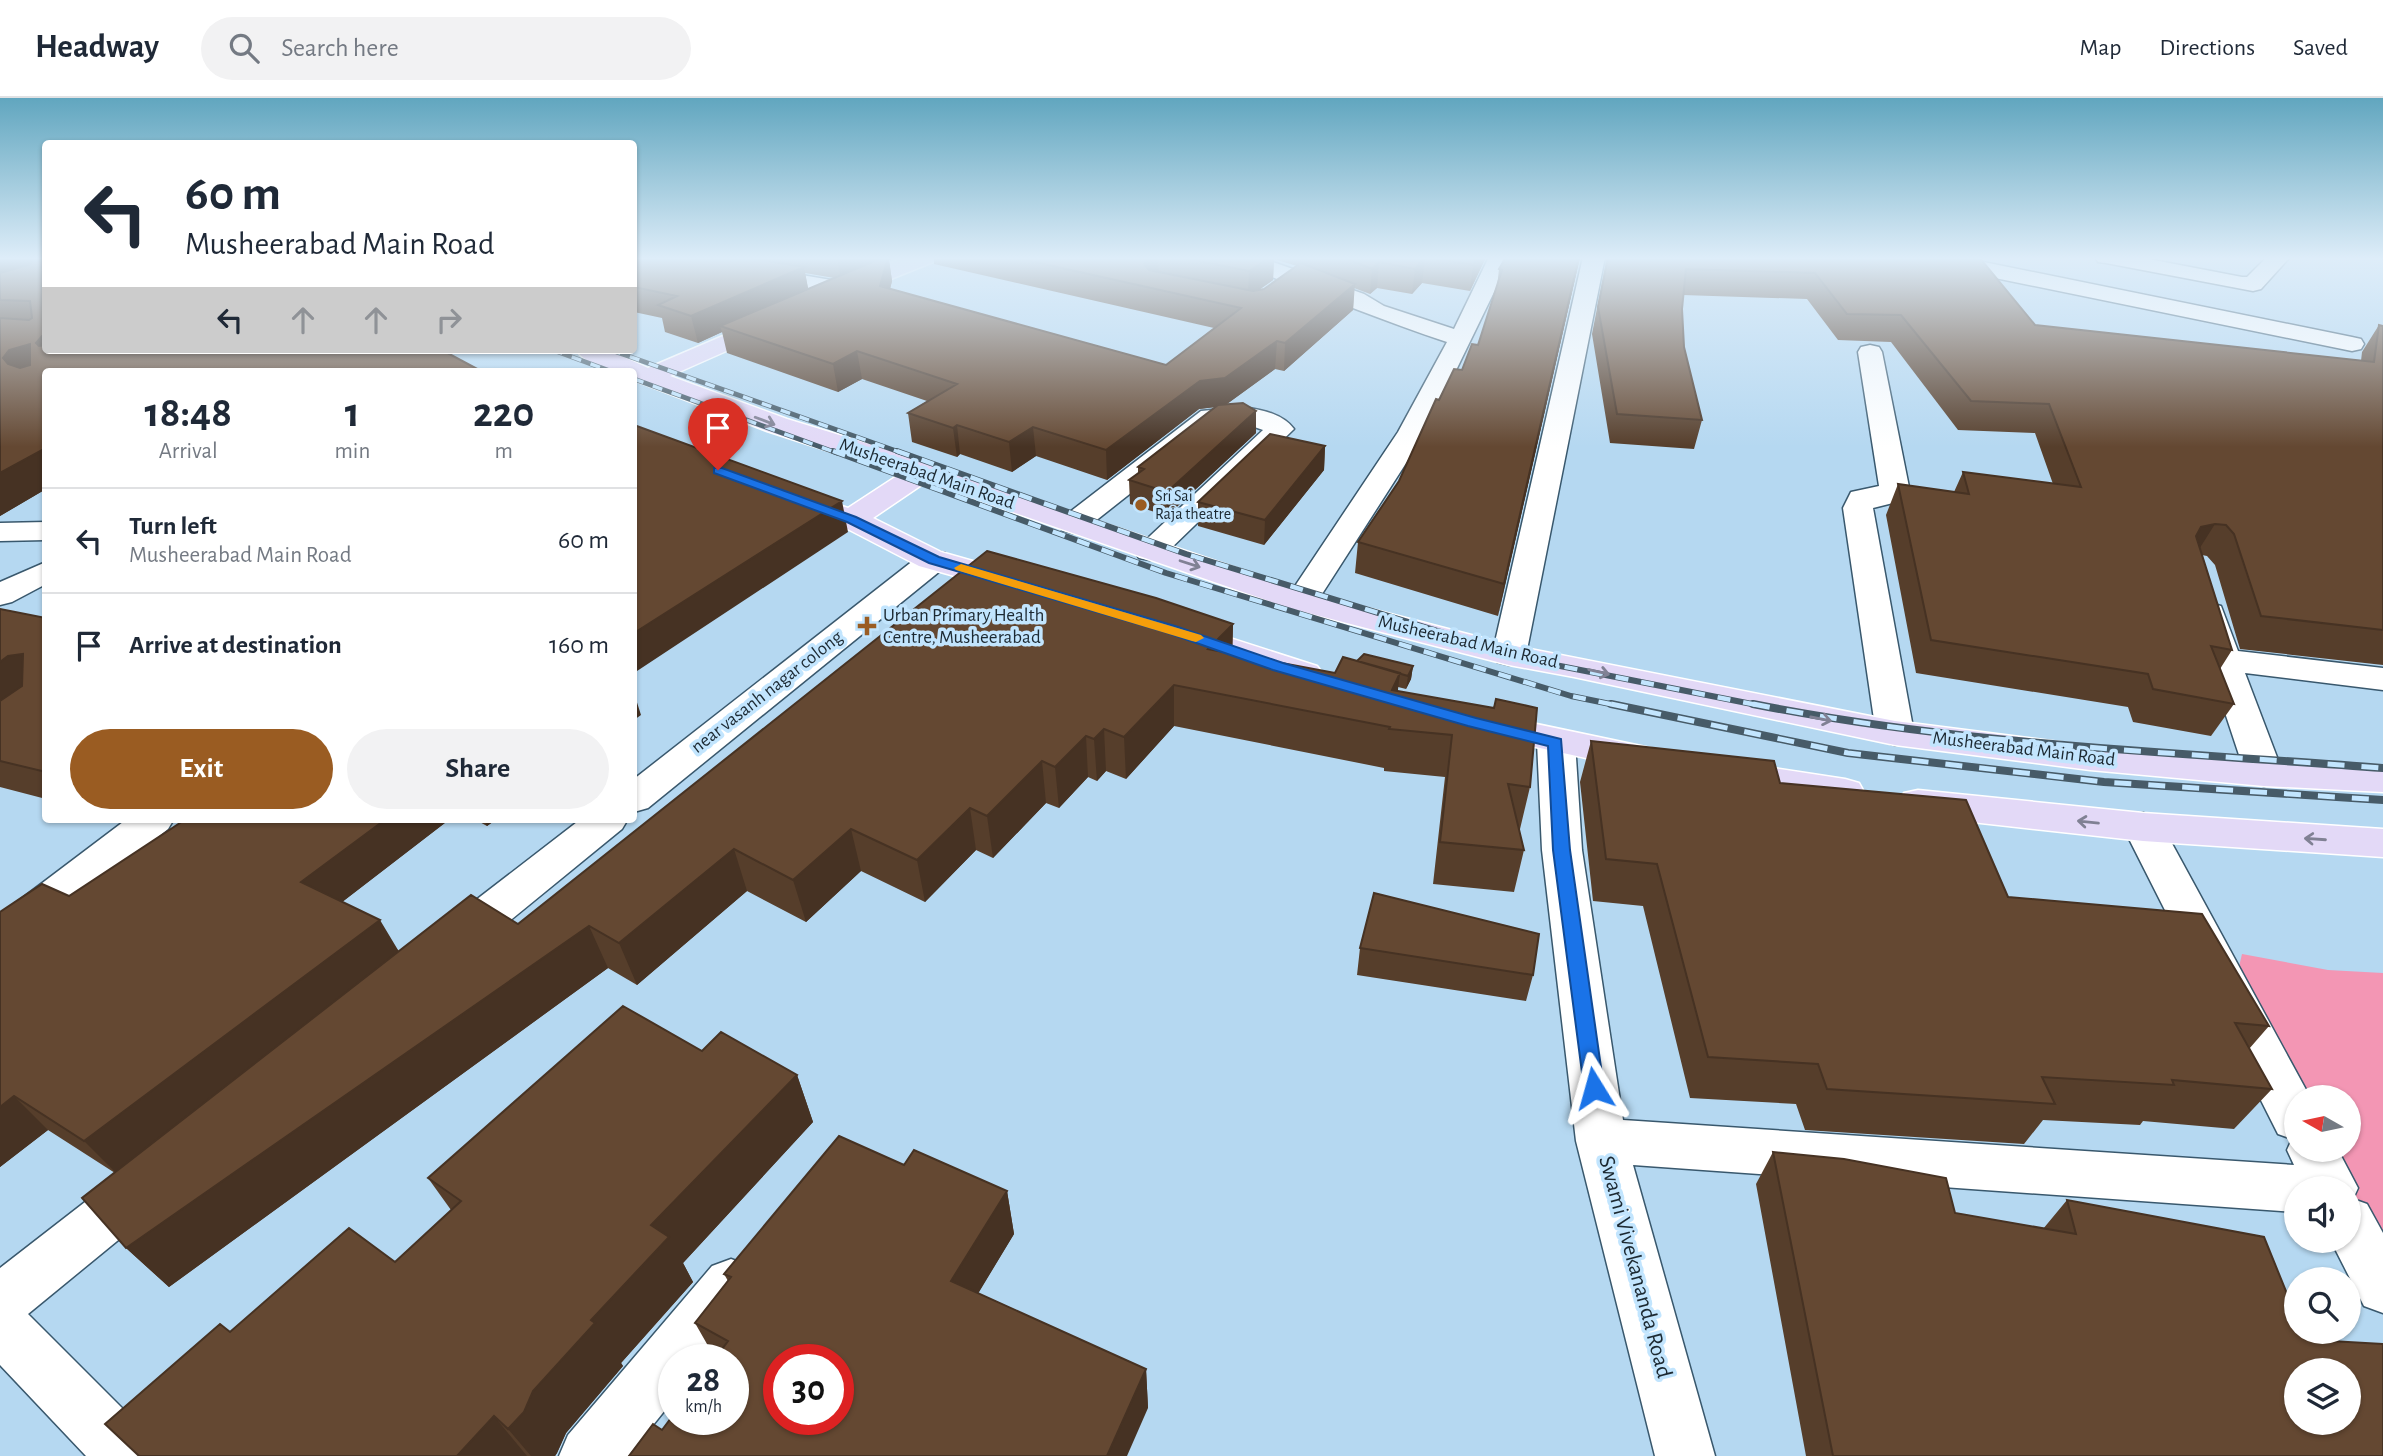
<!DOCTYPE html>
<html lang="en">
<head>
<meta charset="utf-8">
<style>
	body { margin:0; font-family:"Alegreya Sans",sans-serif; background:#f2f2f3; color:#1f2937; height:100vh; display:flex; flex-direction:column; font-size:26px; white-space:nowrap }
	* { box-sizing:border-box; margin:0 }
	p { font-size:23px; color:#747a83 }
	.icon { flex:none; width:38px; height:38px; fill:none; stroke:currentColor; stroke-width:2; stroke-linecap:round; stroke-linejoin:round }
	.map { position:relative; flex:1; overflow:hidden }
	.side { position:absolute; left:42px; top:270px; width:595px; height:455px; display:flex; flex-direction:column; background:#fff; border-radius:7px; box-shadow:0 2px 5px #0004 }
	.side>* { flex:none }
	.top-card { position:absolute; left:42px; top:42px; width:595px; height:214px; border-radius:7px; box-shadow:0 2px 5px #0004; background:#fff; color:#1f2937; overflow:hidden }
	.needle { width:46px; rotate:279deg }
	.buttons { position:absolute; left:2284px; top:987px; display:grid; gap:14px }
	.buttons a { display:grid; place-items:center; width:77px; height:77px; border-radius:50%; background:#fff; box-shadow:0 2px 5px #0004; font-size:35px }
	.speed { position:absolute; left:658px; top:1246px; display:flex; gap:14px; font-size:35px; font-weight:700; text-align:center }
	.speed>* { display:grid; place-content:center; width:91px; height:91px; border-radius:50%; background:#fff; box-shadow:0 2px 5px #0004; line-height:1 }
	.speed small { font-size:18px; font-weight:400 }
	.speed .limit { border:10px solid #d22; background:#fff; color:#111 }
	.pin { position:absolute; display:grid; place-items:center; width:60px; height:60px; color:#fff; margin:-72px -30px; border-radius:50% 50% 50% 0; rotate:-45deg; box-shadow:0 0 7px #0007 }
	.pin .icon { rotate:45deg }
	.me { position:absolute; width:77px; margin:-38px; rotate:352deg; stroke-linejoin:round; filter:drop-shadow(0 0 5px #0008) }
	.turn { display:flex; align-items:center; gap:24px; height:147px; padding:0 28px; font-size:32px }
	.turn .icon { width:91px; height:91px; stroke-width:2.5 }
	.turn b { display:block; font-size:49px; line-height:60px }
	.lanes { display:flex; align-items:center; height:66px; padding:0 28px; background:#0003; justify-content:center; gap:35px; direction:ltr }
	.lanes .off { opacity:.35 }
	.eta { display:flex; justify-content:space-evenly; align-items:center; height:119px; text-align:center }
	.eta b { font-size:42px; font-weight:700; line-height:49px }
	.cta { display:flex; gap:14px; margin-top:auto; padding:14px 28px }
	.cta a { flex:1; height:80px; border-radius:42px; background:#9a5c22; color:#fff; font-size:28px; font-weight:700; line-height:80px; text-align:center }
	.cta a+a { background:#f2f2f3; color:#1f2937 }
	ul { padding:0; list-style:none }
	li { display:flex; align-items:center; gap:21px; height:105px; padding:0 28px; border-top:2px solid #e0e1e3 }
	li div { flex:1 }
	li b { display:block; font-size:26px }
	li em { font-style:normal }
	header { display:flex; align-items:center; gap:42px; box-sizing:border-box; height:98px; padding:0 35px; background:#fff; border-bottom:2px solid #e0e1e3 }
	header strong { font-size:33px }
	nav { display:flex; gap:38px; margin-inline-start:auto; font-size:24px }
	.search { width:490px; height:63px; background:#f2f2f3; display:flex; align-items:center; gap:18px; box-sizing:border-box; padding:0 24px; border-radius:38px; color:#747a83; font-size:26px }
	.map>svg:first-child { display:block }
	.green { fill:#f396b4 }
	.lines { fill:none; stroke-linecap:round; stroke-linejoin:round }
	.minor-casing { stroke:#39586d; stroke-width:3 }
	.major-casing { stroke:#fff; stroke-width:3 }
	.minor { fill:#fff; fill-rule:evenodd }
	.major { fill:#e3d9f7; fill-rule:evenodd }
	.rail-far2-casing { stroke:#475b68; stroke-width:5 }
	.rail-far1-casing { stroke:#475b68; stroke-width:6 }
	.rail-casing { stroke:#475b68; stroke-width:8 }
	.rail-far2 { stroke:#c2e5fe; stroke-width:3.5; stroke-dasharray:10; stroke-linecap:butt }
	.rail-far1 { stroke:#c2e5fe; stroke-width:4.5; stroke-dasharray:13; stroke-linecap:butt }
	.rail { stroke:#c2e5fe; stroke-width:5; stroke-dasharray:17; stroke-linecap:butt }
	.wall { fill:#563e2b; fill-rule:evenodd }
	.shaded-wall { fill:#463223 }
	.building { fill:#644832; stroke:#463223; stroke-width:2; fill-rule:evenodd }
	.oneway { stroke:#808194 }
	.route { fill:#1a73e8; stroke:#114b97; stroke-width:2 }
	.slow { fill:#f59e0b }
	.poi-dot { fill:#9a5c22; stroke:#c2e5fe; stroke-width:2.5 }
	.labels { text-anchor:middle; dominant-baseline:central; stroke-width:7; stroke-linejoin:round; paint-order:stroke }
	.far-poi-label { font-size:16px; fill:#1c2932; stroke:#c2e5fe; text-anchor:start }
	.street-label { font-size:19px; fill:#1c2932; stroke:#c2e5fe }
	.poi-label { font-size:19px; fill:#1c2932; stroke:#c2e5fe; text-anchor:start }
	.near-street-label { font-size:23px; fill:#1c2932; stroke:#c2e5fe }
</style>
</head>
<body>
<header>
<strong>Headway</strong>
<div class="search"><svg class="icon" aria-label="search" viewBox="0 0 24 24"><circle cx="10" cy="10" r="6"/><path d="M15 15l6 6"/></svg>Search here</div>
<nav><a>Map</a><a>Directions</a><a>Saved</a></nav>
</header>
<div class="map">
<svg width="2383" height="1358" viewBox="0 0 2383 1358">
	<rect width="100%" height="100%" fill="#b5d8f1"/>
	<path class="green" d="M2242,856L2328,872L2383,875V1153L2327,1052H2348V999H2297L2263,939L2237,877Z"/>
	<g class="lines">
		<defs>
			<path id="minor" d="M1228,159H1259L1364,196L1384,208L1454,231L1489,159H1511L1426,334L1313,510L1301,513L1289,510L1285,503L1398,334L1447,244C1374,220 1304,190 1231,164Z
				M1583,159H1605L1526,557L1521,564L1509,567L1497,564L1492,557Z
				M2095,159H2138L2242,179H2247L2267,159H2290L2261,191L2253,193L2106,165L2098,164Z
				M1964,160L2352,239L2361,241L2364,246L2361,251L2352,253L1956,172L1953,167L1956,162Z
				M755,169L843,184L851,186L854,191L851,196L843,198L747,181L744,176L747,171Z
				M1870,247L1879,249L1882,254L1909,389L1897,404L1873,410L1914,635L1908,643L1895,647L1882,643L1876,635L1843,410L1851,394L1879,388L1858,254L1861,249Z
				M1243,309C1261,312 1282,315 1294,331L1161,460L1150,462L1139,460L1134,453L1263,332L1243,325L1217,327L1084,432L1073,435L1062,432L1058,426L1062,420L1201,313Z
				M46,424V442L0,443V425Z
				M934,453L945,455L950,462L945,469L648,710L634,714V681L923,455Z
				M46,464V486L12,504L0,507V484Z
				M2209,505L2221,508L2238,553L2383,570V592L2245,575L2283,675L2278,684L2264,688L2250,684L2245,675L2192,515L2197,508Z
				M1556,632L1569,635L1575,644L1582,752L1623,1022L2294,1067L2287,1052L2292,1041L2278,1036L2123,729L2129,719L2143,715L2157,719L2163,729L2310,999H2296V1052H2338L2358,1090L2353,1101L2367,1106L2383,1135V1215L2364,1208L2331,1143H2348V1090H2296V1114L1633,1067L1715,1358H1655L1576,1043L1542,752L1537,644L1543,635Z
				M127,721H174L168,731L15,853L0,858V817Z
				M581,721H628L622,731L469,856L453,861L437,856L431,844L437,832Z
				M143,1067L161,1073L169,1090L161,1107L28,1216L149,1337L158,1358H86L0,1267V1170L125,1073Z
				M731,1161L750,1168L759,1187L750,1206L705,1262H674V1301L628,1358H559L568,1337L712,1168Z"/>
			<path id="major" d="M906,159H936L933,164L851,197H835L832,192L835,187Z
				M772,217L780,219L784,224L780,229L670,278L787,321L872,347L1313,496L1510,547L1895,623L2090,648L2264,662L2383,668V694L2264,688L2090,672L1895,647L1574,579L1509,567L1289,510L926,384L873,420L941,454L1026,478L1031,485L1026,492L1015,495L919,468L840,427L787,408L782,402L787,396L797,393L848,410L900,376L767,333L639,284L634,282V273C615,273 587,268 576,252H608L648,270Z
				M1183,525L1317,568L1323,576L1317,584L1305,587L1171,542L1166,535L1171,528Z
				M1484,615L1641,648L1654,651L1660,660L1654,669L1641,672L1471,635L1466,627L1471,619Z
				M1728,663L1845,681L1859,685L1864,694L1859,703L1845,707L1714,685L1709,676L1714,667Z
				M1918,692L2143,715L2383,731V759L2143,743L1918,718L1904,715L1898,705L1904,695Z"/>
		</defs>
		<use href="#minor" class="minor-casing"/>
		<use href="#major" class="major-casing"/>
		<use href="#minor" class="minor"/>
		<use href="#major" class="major"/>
		<defs>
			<path id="rail-far2" d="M553,252L610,273
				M611,252L902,355
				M634,281L837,355"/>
			<path id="rail-far1" d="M833,353L1166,475L1571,598L1620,608
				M897,353L1186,456L1535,563L1762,608"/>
			<path id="rail" d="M1611,606L1848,655L2104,684L2383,702
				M1753,606C1959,647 2173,654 2383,670"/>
		</defs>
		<use href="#rail-far2" class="rail-far2-casing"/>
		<use href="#rail-far1" class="rail-far1-casing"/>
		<use href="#rail" class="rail-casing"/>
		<use href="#rail-far2" class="rail-far2"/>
		<use href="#rail-far1" class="rail-far1"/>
		<use href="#rail" class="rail"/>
	</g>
	<path class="wall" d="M0,159H46V391L0,418Z
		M637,159H896L889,162L892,183L890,191L1166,267L1214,230L934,166V159H1486L1470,193L1422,185L1412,196L1377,190L1370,196L1354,190L1353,212L1284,273L1275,271L1227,306L1256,335L1167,418L1130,406L1129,382L1138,376V369L1215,309L1199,311L1107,382L1036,358L1012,374L960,356L957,359L912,344L908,315L927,303L862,281L838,294L727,255L722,234L698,245L665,234L662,220L634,214V161ZM1274,161L1297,168L1264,191L1259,192L1273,182ZM805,175L834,180L808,191Z
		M1506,159H1580L1498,518L1355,475L1358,444L1399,383L1439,302L1462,272L1478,247L1497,189L1499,171Z
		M1607,159H1979L2035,227L2361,263L2362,254L2379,227L2383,228V567L2240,551L2215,467L2207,458L2202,457L2232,552L2220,571L2234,606L2211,638L2133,624L2128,609L1916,575L1886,417L1898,386L1954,394L1963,374L2053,386L2035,335L1958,332L1891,244L1838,242L1807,201L1683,197L1682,211L1684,249L1702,322L1694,351L1610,345L1592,236Z
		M1325,348L1324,372L1264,447L1198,428V404Z
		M0,511L46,520V701L0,689Z
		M1233,526L1232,556L1335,575L1357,563L1413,568L1411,581L1406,591L1398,589V593L1530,689L1520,731H1519L1524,752L1514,794L1433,786L1445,679L1384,673V670L1174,628L1126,681L1106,673L1097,683L1088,679L1059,710L1046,705L993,760L976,752L925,804L861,773L806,824L747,793L637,887L608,870L169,1189L126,1150L115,1075L48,1032L0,1069V814L69,798L450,721L342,804L399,853L518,826Z
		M1591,643L1780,685L2269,928L2249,951L2272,991L2234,1031L2143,1023L2140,1027L2043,1022L2024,1046L1805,1032L1796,1006L1690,1000L1643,808L1593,803L1580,684Z
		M474,721H497L487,728Z
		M1360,850L1533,877L1526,903L1357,877Z
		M702,953L797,977L813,1024L683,1165L693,1184L621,1265L623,1268L566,1335L557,1355L555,1358H139L230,1234L395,1164L451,1112L428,1080Z
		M1773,1054L1955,1115L2043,1131L2067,1102L2294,1213L2313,1242L2383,1358H1806L1756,1086Z
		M904,1067L1007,1093L1014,1136L978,1195L1146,1271L1148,1310L662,1332L715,1260L695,1225L728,1183L724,1176Z"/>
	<path class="shaded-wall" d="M0,159H39L46,169L0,187Z
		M837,159H896L889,162L892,183L884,214L841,181Z
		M1148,159H1158L1159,180L1149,182L1144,166Z
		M1270,159H1274L1273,182L1248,199L1249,173Z
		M1425,159L1422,185L1412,196L1415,171Z
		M1477,159H1486L1470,193L1473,167Z
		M1579,159H1580L1498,518L1504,486Z
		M1379,164L1377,190L1370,196L1372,171Z
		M804,169L809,195L720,228L722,234L698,245L691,218Z
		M1355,186L1353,212L1284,273L1285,245Z
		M46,236V252L36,245L42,238Z
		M1277,243L1275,271L1224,308L1199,311L1107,382L1106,352L1200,283Z
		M30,246L47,273L21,288L3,260L9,252Z
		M857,253L862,281L838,294L833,266Z
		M1256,313V335L1167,418V394Z
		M957,327L960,356L957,359L953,330Z
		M1033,329L1036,358L1012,374L1009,344Z
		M1325,348L1324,372L1264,447L1265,422Z
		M46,350V391L0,418V375Z
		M842,403L848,434L634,575V535Z
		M2215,426L2196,456L2183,459L2201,429Z
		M1233,526L1232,567L1208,551Z
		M23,556L46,586L0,614V564L8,558Z
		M1413,568L1411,581L1406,591L1408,578Z
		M1400,575L1395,616L1392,592Z
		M1174,587V628L1126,681L1124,639Z
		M634,595L641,617L634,622Z
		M1104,631L1106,673L1097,683L1094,641Z
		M1086,638L1088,679L1059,710L1055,669Z
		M1042,663L1046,705L993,760L987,718Z
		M970,710L976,752L925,804L917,762Z
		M386,721H450L324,818L301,784Z
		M484,721H497L487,728Z
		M851,731L861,773L806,824L793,782Z
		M734,751L747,793L637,887L619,845Z
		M380,822L401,857L117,1076L84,1043Z
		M589,828L608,870L169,1189L126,1150Z
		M797,977L813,1024L683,1165L693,1184L621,1265L623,1268L566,1335L557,1355L555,1358H531L508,1331L533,1293L591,1222L651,1127Z
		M14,998L48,1032L0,1069V1009Z
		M1007,1093L1014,1136L961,1224L951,1183Z
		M1146,1271L1148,1310L1127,1358H1107Z
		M494,1318L527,1358H457Z"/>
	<path class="building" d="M32,159H46V236L42,238L36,245L39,248L46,247V252H442L481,273H46V350L0,375V220L29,222L32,220L30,203L0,202V175L31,166ZM30,246V267L20,270L8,266L3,260L9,252Z
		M637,159H744L804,169L691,218L658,207L677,198L634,189V161Z
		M884,159H888L880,188L1166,267L1241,210L1012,159H1148L1144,166L1149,172L1253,193L1264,191L1301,165L1355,186L1285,245L1277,243L1225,280L1200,283L1106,352L1033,329L1009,344L957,327L953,330L908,315L957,286L857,253L833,266L720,228Z
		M1178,159H1270L1249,173Z
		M1343,159H1477L1473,167L1425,159L1415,171L1379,164L1372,171Z
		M1506,159H1579L1504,486L1358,444L1399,383L1436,301L1439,302L1454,271L1462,272L1472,246L1478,247L1502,172L1499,171Z
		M1608,159H1979L2035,227L2374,264L2379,227L2383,228V532L2261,518L2234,436L2226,427L2215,426L2201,429L2196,438L2232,552L2211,548L2234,606L2153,591L2148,576L1931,542L1898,386L1969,396L1963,374L2081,389L2049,306L1971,303L1901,217L1847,216L1815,175L1686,171L1682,211L1684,249L1702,322L1617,316L1598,209Z
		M1243,305L1256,313L1167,394L1129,382L1144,371L1138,369L1218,307Z
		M634,327L842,403L634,535Z
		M1270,336L1325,348L1265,422L1198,404Z
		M987,453L1156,500L1233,526L1208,551L1335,575L1343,559L1400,575L1392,592L1494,610L1496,601L1537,610L1530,689L1508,686L1524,752L1440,744L1452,637L1389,631L1390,629L1174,587L1124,639L1104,631L1094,641L1086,638L1055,669L1042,663L987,718L970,710L917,762L851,731L793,782L734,751L619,845L589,828L126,1150L82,1100L471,797L518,826Z
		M0,511L46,520V674L0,663V603L22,588L23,556L8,558L0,564Z
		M1364,556L1413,568L1408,578L1357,563Z
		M1591,643L1774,663L1780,685L1966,702L2008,799L2202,816L2269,928L2235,925L2272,991L2172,982L2174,987L2042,979L2055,1006L1827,991L1818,966L1708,959L1657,766L1606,761Z
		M186,721H386L301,784L380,822L84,1043L14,998L0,1009V814L42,786L69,798Z
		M1374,795L1539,836L1533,877L1360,850Z
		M623,908L702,953L721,934L797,977L651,1127L669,1139L591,1222L595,1225L533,1293L524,1314L508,1331L494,1318L457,1358H139L105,1326L220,1226L230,1234L349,1130L395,1164L461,1103L428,1080Z
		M839,1038L904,1067L914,1052L1007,1093L951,1183L1146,1271L1107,1358H629L653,1326L662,1332L674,1316V1321H733V1262H714L728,1243L695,1225L731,1179L724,1176ZM779,1262H838V1321H779Z
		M1773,1054L1844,1061L1946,1080L1955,1115L2076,1136L2067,1102L2264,1139L2294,1213H2296V1234H2309L2313,1242L2383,1246V1358H1833ZM2296,1272H2348V1325H2296Z"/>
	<defs><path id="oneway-shaft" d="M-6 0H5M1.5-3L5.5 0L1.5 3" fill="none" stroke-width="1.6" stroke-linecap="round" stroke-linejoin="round" transform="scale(1.75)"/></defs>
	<g class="oneway">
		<use href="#oneway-shaft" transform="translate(765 323) rotate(21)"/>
		<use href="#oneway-shaft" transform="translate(1190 466) rotate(18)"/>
		<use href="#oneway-shaft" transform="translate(1599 574) rotate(13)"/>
		<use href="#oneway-shaft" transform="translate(1821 621) rotate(11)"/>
		<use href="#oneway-shaft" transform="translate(2088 724) rotate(-174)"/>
		<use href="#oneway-shaft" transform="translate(2315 741) rotate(-176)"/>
	</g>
	<linearGradient id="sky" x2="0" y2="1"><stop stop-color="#61a6bf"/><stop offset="0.46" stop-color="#deedf9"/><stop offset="1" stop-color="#deedf9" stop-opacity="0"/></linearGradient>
	<rect width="2383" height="349" fill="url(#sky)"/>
	<path class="route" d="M714,370H722L856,419L939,459L1175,528L1283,565L1476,620L1561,641L1570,752L1604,990L1601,996L1594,998L1587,996L1584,990L1553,752L1548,648L1468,628L1273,572L1165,534L929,465L847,424L714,375Z"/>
	<path class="slow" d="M961,466L1201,537L1204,540L1196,544L1192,543L956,472L954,470Z"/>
	<g class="poi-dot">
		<circle cx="1141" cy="407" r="7"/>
		<path d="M863.5 517.5h7v7h7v7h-7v7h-7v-7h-7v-7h7z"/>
	</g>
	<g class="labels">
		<g class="far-poi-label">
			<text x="1155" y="398">Sri Sai<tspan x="1155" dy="18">Raja theatre</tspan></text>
		</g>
		<g class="street-label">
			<text transform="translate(927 376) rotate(19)">Musheerabad Main Road</text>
			<text transform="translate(1468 544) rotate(13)">Musheerabad Main Road</text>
			<text transform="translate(767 594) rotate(-38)">near vasanh nagar colong</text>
			<text transform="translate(2024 651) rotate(7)">Musheerabad Main Road</text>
		</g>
		<g class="poi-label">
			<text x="883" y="517">Urban Primary Health<tspan x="883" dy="22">Centre, Musheerabad</tspan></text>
		</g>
		<g class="near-street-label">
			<text transform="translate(1635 1169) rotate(75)">Swami Vivekananda Road</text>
		</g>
	</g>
</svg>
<div class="buttons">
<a><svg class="needle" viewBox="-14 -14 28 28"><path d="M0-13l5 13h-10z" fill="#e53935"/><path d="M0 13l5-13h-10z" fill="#747a83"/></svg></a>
<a><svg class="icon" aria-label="sound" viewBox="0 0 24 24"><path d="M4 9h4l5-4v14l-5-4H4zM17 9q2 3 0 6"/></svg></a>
<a><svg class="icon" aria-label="search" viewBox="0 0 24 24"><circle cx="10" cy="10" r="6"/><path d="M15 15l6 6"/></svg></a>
<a><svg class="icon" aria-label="layers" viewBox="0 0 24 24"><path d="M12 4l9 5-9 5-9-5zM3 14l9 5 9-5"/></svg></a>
</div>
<div class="speed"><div>28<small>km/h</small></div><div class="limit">30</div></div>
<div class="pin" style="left:718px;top:372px;background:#d93025"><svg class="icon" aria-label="arrive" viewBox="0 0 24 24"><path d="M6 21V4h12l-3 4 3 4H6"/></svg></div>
<svg class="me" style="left:1594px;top:990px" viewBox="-20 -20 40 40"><path d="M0-17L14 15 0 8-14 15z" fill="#1a73e8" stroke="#fff" stroke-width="4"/></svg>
<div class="top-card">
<div class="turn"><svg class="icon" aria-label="left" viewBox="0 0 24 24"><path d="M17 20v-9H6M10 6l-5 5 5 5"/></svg><div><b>60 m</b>Musheerabad Main Road</div></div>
<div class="lanes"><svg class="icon" aria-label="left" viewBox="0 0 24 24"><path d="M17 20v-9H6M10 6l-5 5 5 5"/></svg><svg class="icon off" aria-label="ahead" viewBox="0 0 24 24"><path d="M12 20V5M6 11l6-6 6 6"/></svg><svg class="icon off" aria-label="ahead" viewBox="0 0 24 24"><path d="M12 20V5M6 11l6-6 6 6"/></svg><svg class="icon off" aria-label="right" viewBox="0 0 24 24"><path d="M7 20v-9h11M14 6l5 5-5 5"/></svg></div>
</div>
<section class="side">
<div class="eta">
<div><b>18:48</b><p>Arrival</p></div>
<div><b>1</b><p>min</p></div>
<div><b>220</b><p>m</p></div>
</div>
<ul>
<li><svg class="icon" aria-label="left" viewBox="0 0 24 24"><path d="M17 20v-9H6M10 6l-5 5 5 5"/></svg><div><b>Turn left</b><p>Musheerabad Main Road</p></div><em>60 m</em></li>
<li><svg class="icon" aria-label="arrive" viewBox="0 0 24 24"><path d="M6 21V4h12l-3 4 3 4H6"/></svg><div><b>Arrive at destination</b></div><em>160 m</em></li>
</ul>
<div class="cta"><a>Exit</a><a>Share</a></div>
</section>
</div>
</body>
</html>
